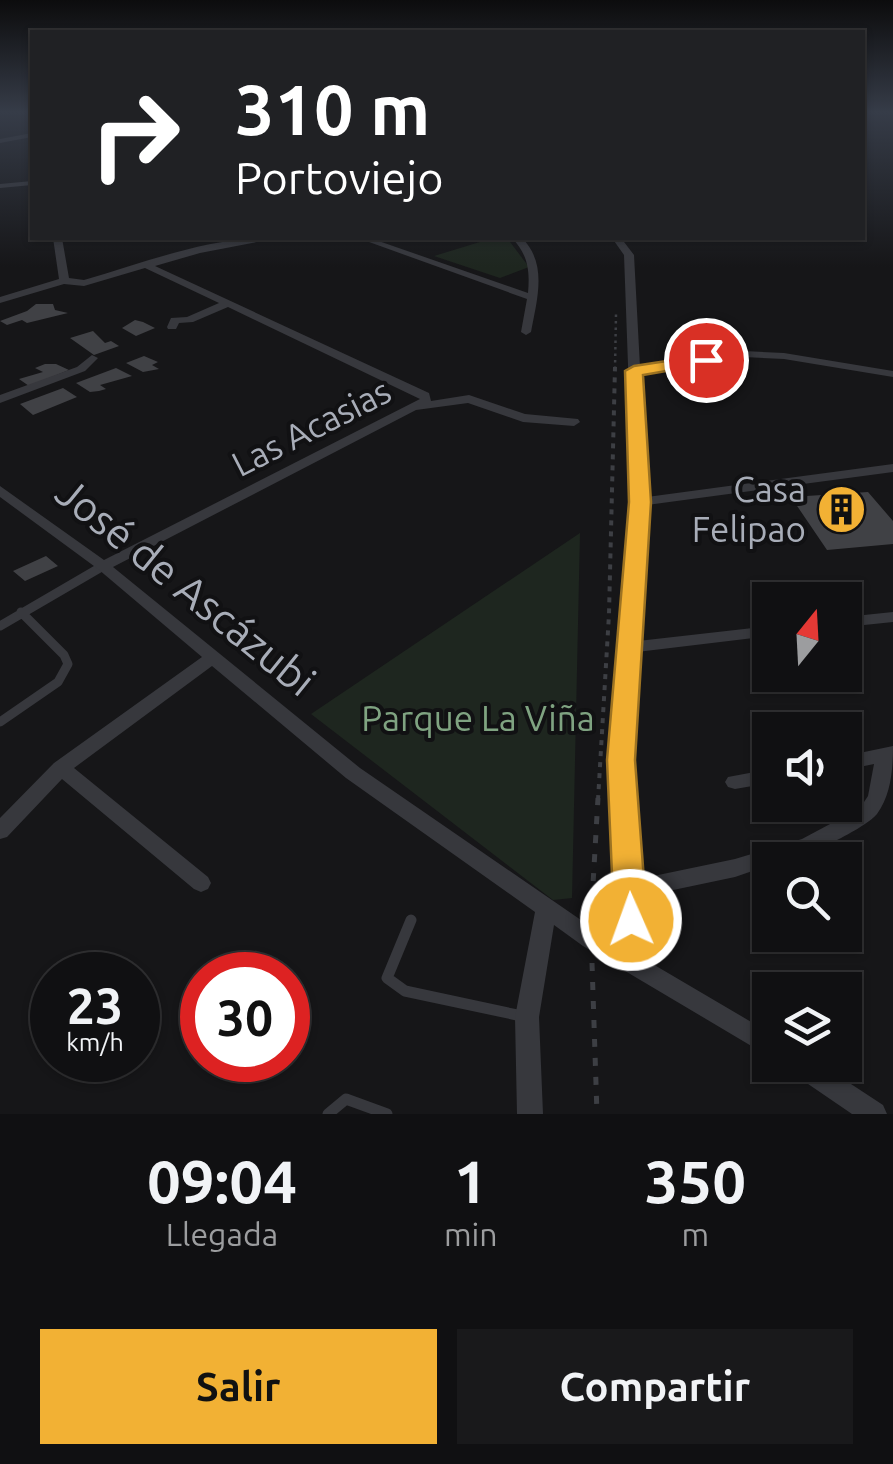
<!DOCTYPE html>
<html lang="es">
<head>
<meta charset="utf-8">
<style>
	body { margin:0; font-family:Ubuntu,sans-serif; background:#19191b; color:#f1f3f6; height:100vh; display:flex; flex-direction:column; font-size:38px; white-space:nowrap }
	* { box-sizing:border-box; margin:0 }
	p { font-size:32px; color:#9c9d9f }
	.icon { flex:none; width:55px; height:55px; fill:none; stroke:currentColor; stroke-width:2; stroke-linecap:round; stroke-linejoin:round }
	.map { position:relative; height:1114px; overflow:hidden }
	.details { display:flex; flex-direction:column; background:#101012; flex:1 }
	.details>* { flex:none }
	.hud { position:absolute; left:30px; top:30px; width:835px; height:210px; border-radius:0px; box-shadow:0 2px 8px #0004,0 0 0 2px #303032; background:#202124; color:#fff; overflow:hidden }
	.needle { width:65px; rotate:18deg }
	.buttons { position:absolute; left:752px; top:582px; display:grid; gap:20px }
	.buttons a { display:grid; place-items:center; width:110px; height:110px; border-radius:0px; background:#101012; box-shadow:0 2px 8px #0004,0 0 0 2px #303032; font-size:50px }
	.speed { position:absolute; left:30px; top:952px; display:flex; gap:20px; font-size:50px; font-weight:700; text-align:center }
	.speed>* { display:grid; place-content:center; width:130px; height:130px; border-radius:50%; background:#101012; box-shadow:0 2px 8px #0004,0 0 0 2px #303032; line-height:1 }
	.speed small { font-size:25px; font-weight:400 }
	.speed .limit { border:15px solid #d22; background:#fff; color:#111 }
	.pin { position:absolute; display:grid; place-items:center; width:85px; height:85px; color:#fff; margin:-42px; border:5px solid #fff; border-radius:50%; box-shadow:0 2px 10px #0007 }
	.me { position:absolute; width:110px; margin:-55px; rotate:358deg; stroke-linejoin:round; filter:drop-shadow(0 0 8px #0008) }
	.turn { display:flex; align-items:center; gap:35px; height:210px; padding:0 40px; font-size:45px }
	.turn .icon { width:130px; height:130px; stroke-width:2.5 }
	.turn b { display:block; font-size:70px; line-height:85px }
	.eta { display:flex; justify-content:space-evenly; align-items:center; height:170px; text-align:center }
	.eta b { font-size:60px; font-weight:700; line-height:70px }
	.primary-button { display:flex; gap:20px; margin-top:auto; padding:20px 40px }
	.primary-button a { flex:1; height:115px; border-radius:0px; background:#f2b134; color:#111; font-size:40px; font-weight:700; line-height:115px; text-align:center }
	.primary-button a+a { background:#19191b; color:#f1f3f6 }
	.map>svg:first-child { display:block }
	.green { fill:#1e261f }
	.building { fill:#404145 }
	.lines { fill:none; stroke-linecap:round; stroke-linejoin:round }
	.path-far2 { stroke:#3d3f44; stroke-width:2.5; stroke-dasharray:2.5 4; stroke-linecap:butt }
	.path-far1 { stroke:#3d3f44; stroke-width:4; stroke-dasharray:5 6; stroke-linecap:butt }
	.path { stroke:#3d3f44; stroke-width:5; stroke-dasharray:8 11; stroke-linecap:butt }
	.service-far1 { stroke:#37383d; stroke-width:9 }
	.service { stroke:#37383d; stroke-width:11 }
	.minor { fill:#37383d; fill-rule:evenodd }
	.route { fill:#f2b134; stroke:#9d7322; stroke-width:2.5 }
	.labels { text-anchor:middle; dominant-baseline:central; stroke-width:8; stroke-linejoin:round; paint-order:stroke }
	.street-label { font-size:35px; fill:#a8adb8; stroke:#111113 }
	.poi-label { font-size:35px; fill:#a8adb8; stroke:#111113; text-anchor:end }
	.park-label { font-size:35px; fill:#7fa381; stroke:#111113 }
	.near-street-label { font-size:42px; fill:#a8adb8; stroke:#111113 }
</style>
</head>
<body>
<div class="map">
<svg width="893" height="1114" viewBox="0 0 893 1114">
	<rect width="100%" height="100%" fill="#161618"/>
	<path class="green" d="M493,238H507L529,267L500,278L434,256Z
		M580,533L572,898L553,900L311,714Z"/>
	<path class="building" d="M36,304H53L55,310L68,313L27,323L22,320L7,325L0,321L27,311Z
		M135,320L143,322L155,328L136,336L122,328Z
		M93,331L105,343L111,341L119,346L94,355L70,338Z
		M144,356L158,362L152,365L159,369L143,372L126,363Z
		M45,364H56L69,370L29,386L19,379L43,372L35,368Z
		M116,368L132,376L100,385L106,389L99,391L90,392L76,383Z
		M63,388L77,397L33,415L20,404Z
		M868,492L893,521V544L827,550L791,497Z
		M46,556L58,566L25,581L13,571Z"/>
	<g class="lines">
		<path class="path-far2" d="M615,369L616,314"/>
		<path class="path-far1" d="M598,800L609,614L615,367"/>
		<path class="path" d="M591,919L598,798
			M592,963L597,1114"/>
		<path class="service-far1" d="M0,626L103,566
			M0,722L58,682L68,664L64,655L21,612"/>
		<path class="service" d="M411,920L387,978L405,991L522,1016
			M328,1114L346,1099L387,1114"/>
		<path class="minor" d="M32,133V137L0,143V139Z
			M32,181V185L0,188V184Z
			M53,238H62L69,278L84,280C143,263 206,238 268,238L267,240L200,253L155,266L429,393L431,401L469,395L525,414L578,419L580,422L574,426L523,422L468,403L416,410L113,567L360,768L594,929L614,924L620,917L612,760L633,502L624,255L612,238H621L634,255L640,367L744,351L784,353L893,371V377L784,359L744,357L640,374L647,497L893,464V472L647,505L638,641L770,626V636L637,652L630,760L639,879L735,859L802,839L860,808L868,796L874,764L845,770V756L893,746C893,769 891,795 877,814C866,828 804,858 786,860C781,861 775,860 770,860V865L735,877L640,897C642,919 640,936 617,943L770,1033V1057L583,946L554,925L539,1017L543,1114H517L515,1017L535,912L346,778L212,666L74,768L208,877L211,883L208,889L201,892L194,889L62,779L7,837L0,839V818L54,763L202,657L98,569L0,497V486L104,560L420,399L228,307L193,322L179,323L176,329H168L167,327L171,318L187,317L219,303L145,268L84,286L64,284L0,303V297L59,279Z
			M358,238H370L528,293C530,270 528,255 512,238H522C548,264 537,299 531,332L526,335L521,332L527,299Z
			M92,355L98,358L85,371L0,403V395L77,367Z
			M893,612V622L845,627V617Z
			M770,769V783L735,789L728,787L725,782L728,777Z
			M789,1065H822L883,1105L887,1114H852L792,1073Z"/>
	</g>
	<linearGradient id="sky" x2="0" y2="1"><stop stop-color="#0c0c0d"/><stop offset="0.42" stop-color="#363c48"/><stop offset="1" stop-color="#363c48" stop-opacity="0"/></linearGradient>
	<rect width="893" height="267" fill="url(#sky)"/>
	<path class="route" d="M706,355L714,360L712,363L643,375L651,502L635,760L647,920L642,930L631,934L619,930L614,920L607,760L629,502L625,371L634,366Z"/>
	<defs>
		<symbol id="building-disc" viewBox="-11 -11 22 22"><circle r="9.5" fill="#f2b134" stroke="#111113"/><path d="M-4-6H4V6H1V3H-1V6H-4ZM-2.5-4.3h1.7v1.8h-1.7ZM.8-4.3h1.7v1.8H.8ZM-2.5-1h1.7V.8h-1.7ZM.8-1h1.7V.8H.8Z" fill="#111"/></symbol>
	</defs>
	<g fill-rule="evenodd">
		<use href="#building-disc" x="814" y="482" width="55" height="55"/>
	</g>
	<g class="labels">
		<g class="street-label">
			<text transform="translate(311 427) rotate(-27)">Las Acasias</text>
		</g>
		<g class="poi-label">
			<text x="806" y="489">Casa<tspan x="806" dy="40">Felipao</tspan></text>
		</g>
		<g class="park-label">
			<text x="478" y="718">Parque La Viña</text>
		</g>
		<g class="near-street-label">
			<text transform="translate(186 586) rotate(39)">José de Ascázubi</text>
		</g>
	</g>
</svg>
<div class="buttons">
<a><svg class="needle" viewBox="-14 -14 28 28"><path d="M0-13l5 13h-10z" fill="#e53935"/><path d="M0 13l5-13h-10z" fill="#9c9d9f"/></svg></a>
<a><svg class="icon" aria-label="sound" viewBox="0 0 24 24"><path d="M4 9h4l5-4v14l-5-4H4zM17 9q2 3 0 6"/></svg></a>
<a><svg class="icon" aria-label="search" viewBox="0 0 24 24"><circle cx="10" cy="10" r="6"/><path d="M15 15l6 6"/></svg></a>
<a><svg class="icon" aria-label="layers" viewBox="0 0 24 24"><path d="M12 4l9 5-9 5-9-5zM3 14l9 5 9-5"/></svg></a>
</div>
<div class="speed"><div>23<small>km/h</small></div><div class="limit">30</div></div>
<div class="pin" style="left:706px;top:360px;background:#d93025"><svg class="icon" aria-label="arrive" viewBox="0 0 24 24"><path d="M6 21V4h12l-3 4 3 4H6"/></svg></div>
<svg class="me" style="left:631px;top:920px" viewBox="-20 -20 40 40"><circle r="17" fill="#f2b134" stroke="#fff" stroke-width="3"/><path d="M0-11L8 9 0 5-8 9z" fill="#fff"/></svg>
<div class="hud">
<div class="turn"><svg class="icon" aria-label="right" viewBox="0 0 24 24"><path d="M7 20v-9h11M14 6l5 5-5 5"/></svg><div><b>310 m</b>Portoviejo</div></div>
</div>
</div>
<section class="details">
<div class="eta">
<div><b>09:04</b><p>Llegada</p></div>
<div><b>1</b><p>min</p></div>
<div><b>350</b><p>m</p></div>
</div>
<div class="primary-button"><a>Salir</a><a>Compartir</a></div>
</section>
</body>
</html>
